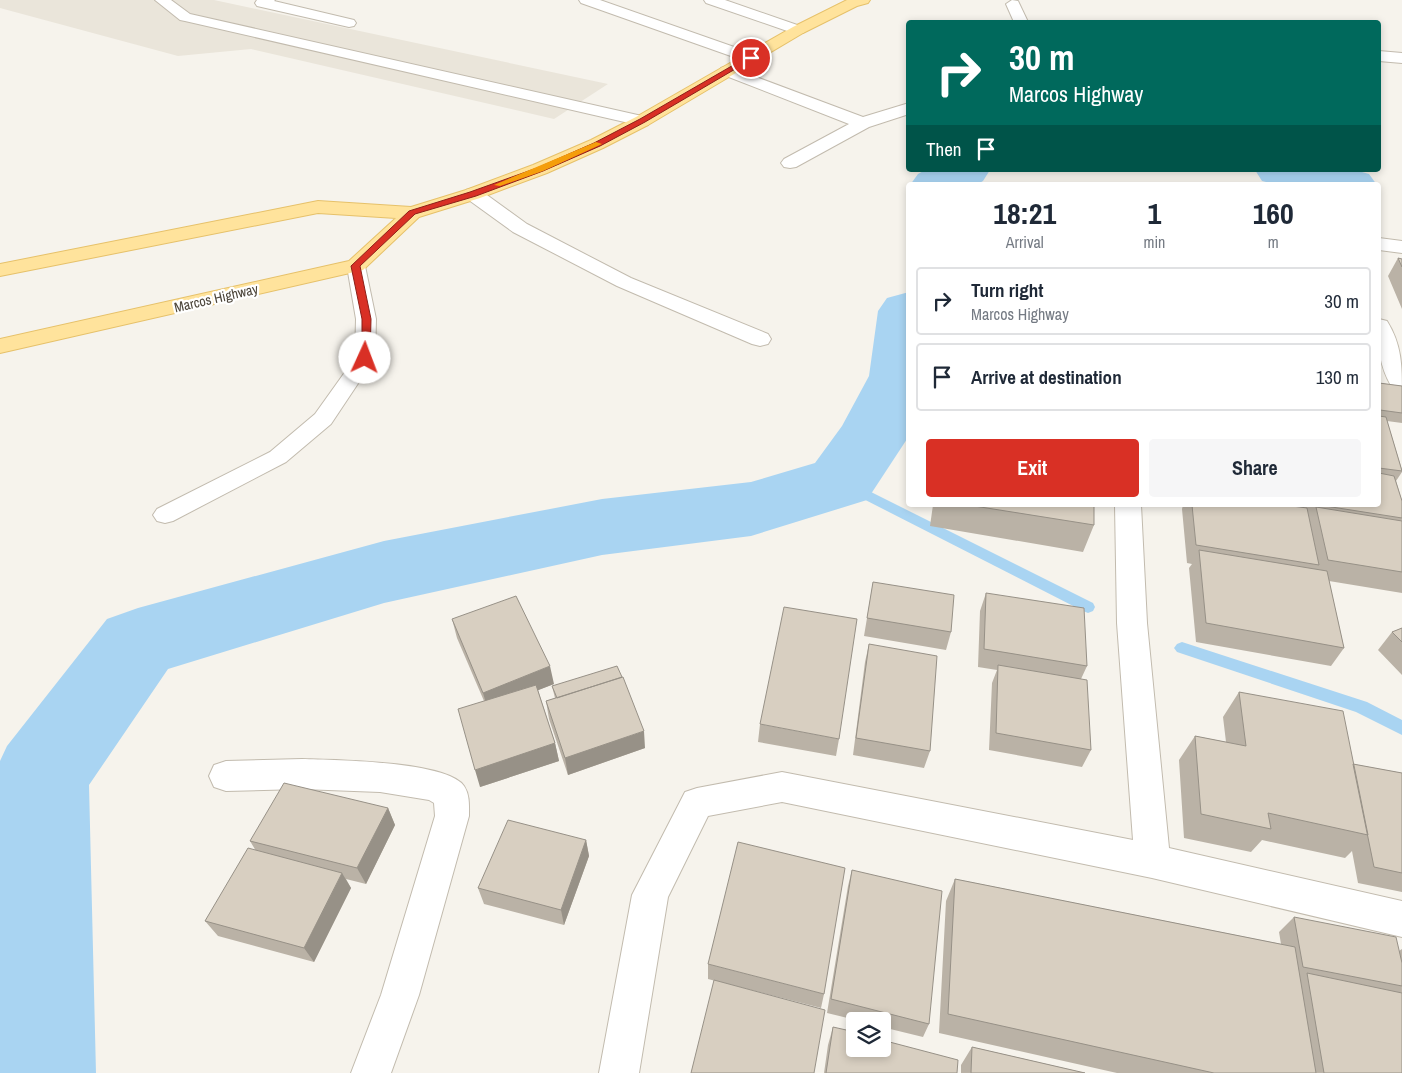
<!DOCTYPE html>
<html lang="en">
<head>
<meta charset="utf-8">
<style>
	body { margin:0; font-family:"Archivo Narrow",sans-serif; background:#f6f6f7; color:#1f2937; height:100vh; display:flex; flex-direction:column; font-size:19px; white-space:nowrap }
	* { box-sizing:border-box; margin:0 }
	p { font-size:16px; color:#747a83 }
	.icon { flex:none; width:28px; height:28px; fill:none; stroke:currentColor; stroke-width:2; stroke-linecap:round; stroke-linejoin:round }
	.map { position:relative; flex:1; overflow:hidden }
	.drawer { position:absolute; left:906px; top:182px; width:475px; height:325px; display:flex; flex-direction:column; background:#fff; border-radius:5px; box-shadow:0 2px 8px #0003 }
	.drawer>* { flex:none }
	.hud { position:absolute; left:906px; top:20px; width:475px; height:152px; border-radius:5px; box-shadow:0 2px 8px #0003; background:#00695c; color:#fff; overflow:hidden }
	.buttons { position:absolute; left:846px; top:1012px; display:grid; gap:10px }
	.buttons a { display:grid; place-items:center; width:45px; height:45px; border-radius:5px; background:#fff; box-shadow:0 2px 8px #0003; font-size:25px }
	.pin { position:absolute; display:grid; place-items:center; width:42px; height:42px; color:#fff; margin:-21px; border:2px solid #fff; border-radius:50%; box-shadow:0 1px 5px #0007 }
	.me { position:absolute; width:55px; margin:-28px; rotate:2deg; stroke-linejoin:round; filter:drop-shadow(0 0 4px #0008) }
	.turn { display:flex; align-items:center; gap:18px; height:105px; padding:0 20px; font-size:22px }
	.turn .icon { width:65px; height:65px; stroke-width:2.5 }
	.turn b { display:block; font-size:35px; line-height:42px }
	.then { display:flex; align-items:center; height:48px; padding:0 20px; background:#0003; gap:10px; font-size:19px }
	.eta { display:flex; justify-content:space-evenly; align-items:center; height:85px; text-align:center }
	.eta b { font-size:30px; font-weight:700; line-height:35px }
	.button { display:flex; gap:10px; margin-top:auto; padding:10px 20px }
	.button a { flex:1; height:58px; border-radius:5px; background:#d93025; color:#fff; font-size:20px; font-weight:700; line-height:58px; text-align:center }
	.button a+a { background:#f6f6f7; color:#1f2937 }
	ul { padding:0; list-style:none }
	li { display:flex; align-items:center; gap:15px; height:68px; margin:0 10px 8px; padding:0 10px; border:2px solid #e0e1e3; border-radius:5px }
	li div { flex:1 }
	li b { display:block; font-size:19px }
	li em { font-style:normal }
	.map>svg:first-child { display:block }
	.residential { fill:#eae5da }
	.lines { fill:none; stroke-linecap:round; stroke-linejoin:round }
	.stream { fill:#a9d4f2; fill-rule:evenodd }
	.river { fill:#a9d4f2; fill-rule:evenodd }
	.service-casing { stroke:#c2bbae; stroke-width:2 }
	.minor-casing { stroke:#c2bbae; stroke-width:2 }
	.primary-casing { stroke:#e6c16a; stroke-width:2 }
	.service { fill:#fff; fill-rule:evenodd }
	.minor { fill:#fff; fill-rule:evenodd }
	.primary { fill:#ffe39c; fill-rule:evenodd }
	.wall { fill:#bab2a6 }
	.shaded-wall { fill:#979187 }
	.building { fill:#d8cfc1; stroke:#979187 }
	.route { fill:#d93025; stroke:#8d1f18 }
	.slow { fill:#f59e0b }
	.labels { text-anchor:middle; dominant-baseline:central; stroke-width:4.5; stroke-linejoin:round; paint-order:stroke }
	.far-street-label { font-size:14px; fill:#4b4439; stroke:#fff }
</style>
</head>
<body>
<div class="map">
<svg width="1402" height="1073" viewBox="0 0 1402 1073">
	<rect width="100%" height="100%" fill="#f6f3ec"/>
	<path class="residential" d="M0,0H214L608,84L554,119L251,49L178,56L0,8Z"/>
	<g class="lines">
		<path class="stream" d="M841,477L1093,603L1095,607L1093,611L1088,613L1083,611L836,485L834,482L836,479Z
			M1182,642L1367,702L1402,720V735L1356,712L1177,652L1174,648L1177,644Z"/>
		<path class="river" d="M925,170H990L983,181L976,185H910L918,174Z
			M1255,170H1355L1369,174L1377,185H1278L1262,181Z
			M909,292V436L867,500L751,536L602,555L384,603L168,669L89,785L96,1073H0V761L7,746L107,619L138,608L384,541L602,499L751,482L815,463L842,426L869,376L878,311L887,298Z"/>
		<defs>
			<path id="service" d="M356,261L362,262L365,266L376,319L375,358L331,424L286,462L173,521L165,523L157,521L153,515L157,509L270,452L315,414L355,358L356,319L347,266L350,262Z"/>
			<path id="minor" d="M155,0H171L190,14L642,116L648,117L651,121L648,125L642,126L185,21L180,20Z
				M257,0H275L274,1L354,20L356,23L354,26L349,27L257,6L255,3Z
				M579,0H600L757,55L759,58L757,61H745L581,3Z
				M704,0H725L803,27L805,30L803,33H793L706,3Z
				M1012,0L1018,1L1028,22H1014L1006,4Z
				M1379,51L1402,53V63L1379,61Z
				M727,66L863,117L909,103V114L869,127L796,167L790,168L784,167L781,163L784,159L849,124L721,74L719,71L721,68Z
				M473,188L480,190L527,224L631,278L768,334L771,339L768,344L760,346L752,344L617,286L513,232L466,198L463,194L466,190Z
				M1379,238L1402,241V253L1379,250Z
				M1379,319L1387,321C1402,345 1402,366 1402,393L1394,390C1379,369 1377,344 1379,319Z
				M1115,505H1141L1147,623L1169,848L1402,901V937L1152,878L782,802L708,816L668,897L639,1073H599L632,895L685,792L697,788L782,772L1133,840L1117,623Z
				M302,759C333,760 447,761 464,786C470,795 469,806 469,816L419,995L391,1073H351L381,995L435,816L434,803L429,800L380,792L302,789L226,791L214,787L209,776L214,765L226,761Z"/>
			<path id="primary" d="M847,0H870L868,3L857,6L803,33L648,125L603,148L547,173L480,198L419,217L363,270L0,353V339L349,261L396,218L318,213L0,276V264L318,201L411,207L466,190L533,165L591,140L636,117L793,27Z"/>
		</defs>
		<use href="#service" class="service-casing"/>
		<use href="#minor" class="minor-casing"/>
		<use href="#primary" class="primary-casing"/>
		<use href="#service" class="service"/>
		<use href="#minor" class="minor"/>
		<use href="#primary" class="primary"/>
	</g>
	<path class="wall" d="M1398,258L1402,259V309L1388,276Z
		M1379,383L1402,386V423L1387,421L1402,470V472L1396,481L1402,501V593L1329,581L1344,648L1331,666L1196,642L1189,568L1192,564L1187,563L1182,509L1183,505H1379Z
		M933,505H1094V525L1083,552L930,526Z
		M873,582L951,632L946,650L864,636Z
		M986,593L1087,666L1081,679L1091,750L1082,767L989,750L992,683L997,670L978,667L980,611Z
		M452,619L554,684L538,690L555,743L559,761L480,787L484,701L457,638Z
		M1402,628V675L1378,650L1392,632Z
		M869,644L930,751L924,768L853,755L865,662Z
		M552,686L645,748L568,775L549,719L546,701L555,698Z
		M1239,692L1353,764L1402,773V892L1358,883L1352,851L1345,858L1262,840L1251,852L1184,838L1179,760L1195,736L1226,742L1223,717Z
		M760,724L839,739L836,756L758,742Z
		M388,808L395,825L366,884L346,879L351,888L314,962L218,936L205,921L256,851L250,841Z
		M586,840L589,856L564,925L484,904L478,888Z
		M852,870L929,1024L923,1037L882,1027V1021H860L827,1013L848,886Z
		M955,879L1281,944L1279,932L1294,917L1399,951L1402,949V1073H1117L939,1033L946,901Z
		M708,964L824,994L821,1008L708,979Z
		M833,1027L957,1073H824L828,1045Z
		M972,1047L1085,1073H961V1065Z"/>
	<path class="shaded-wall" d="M550,666L554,684L488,710L483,693Z
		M644,731L645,748L568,775L565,758Z
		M555,743L559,761L480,787L475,770Z
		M388,808L395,825L366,884L357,868Z
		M586,840L589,856L564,925L561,910Z
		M342,873L351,888L314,962L304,948Z"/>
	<path class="building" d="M1398,258L1402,259V267Z
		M1379,383L1402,386V413L1380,410L1379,406Z
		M1379,416L1386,417L1402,471L1379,468Z
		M1379,473L1394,476L1402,501V518L1319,505H1379Z
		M968,505H1094V525Z
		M1192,505H1285L1307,508L1319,565L1196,545Z
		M1316,507L1402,521V572L1328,560Z
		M1199,550L1327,571L1344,648L1206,623Z
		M873,582L954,595L951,632L867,618Z
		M986,593L1084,608L1087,666L984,649Z
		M516,596L550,666L483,693L452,619Z
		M784,607L857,619L839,739L760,724Z
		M1402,628V642L1392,632Z
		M869,644L937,656L930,751L856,738Z
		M998,665L1087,680L1091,750L996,733Z
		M617,666L622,677L557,698L552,686Z
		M623,677L644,731L565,758L546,701Z
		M536,685L555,743L475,770L458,709Z
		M1239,692L1343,711L1368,835L1268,813L1271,829L1201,814L1195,736L1246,746Z
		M1353,764L1402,773V873L1374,867Z
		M284,783L388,808L357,868L250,841Z
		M508,820L586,840L561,910L478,888Z
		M738,842L845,868L824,994L708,964Z
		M248,848L342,873L304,948L205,921Z
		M852,870L942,891L929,1024L831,999Z
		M955,879L1295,947L1316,1073H1214L948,1014Z
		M1294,917L1396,937L1402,963V986L1303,967Z
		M1307,973L1402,993V1073H1324Z
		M714,980L825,1010L814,1073H691Z
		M833,1027L855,1032V1049H882V1040L958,1060L957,1073H826Z
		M972,1047L1085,1073H971Z"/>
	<path class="route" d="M749,56L754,58L645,122L600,146L543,171L476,196L415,214L360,266L371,319L370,358L369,360H362V319L351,266L409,211L470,192L537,168L594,143L640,119Z"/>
	<path class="slow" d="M596,142L602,144L543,171L500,186L494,185Z"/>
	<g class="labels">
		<g class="far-street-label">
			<text transform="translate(216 298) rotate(-13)">Marcos Highway</text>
		</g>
	</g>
</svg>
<div class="buttons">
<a><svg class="icon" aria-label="layers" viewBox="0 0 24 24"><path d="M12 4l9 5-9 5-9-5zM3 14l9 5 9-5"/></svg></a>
</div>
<div class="pin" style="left:751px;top:58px;background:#d93025"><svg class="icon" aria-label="arrive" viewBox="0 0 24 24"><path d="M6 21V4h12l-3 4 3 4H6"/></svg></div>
<svg class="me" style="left:365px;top:358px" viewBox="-20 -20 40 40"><circle r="19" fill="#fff"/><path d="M0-13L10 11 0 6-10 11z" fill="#d93025"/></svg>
<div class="hud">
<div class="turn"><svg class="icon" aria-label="right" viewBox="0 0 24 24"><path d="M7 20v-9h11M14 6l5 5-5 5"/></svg><div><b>30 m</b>Marcos Highway</div></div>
<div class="then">Then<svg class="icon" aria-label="arrive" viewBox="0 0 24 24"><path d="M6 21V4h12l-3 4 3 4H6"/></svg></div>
</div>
<section class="drawer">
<div class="eta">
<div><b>18:21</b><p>Arrival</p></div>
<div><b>1</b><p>min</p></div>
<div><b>160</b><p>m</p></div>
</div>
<ul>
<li><svg class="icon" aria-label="right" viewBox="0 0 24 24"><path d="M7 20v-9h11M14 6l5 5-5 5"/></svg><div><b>Turn right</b><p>Marcos Highway</p></div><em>30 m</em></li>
<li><svg class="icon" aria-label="arrive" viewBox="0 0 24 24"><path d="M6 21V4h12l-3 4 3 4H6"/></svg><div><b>Arrive at destination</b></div><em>130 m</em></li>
</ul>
<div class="button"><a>Exit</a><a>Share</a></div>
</section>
</div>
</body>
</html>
